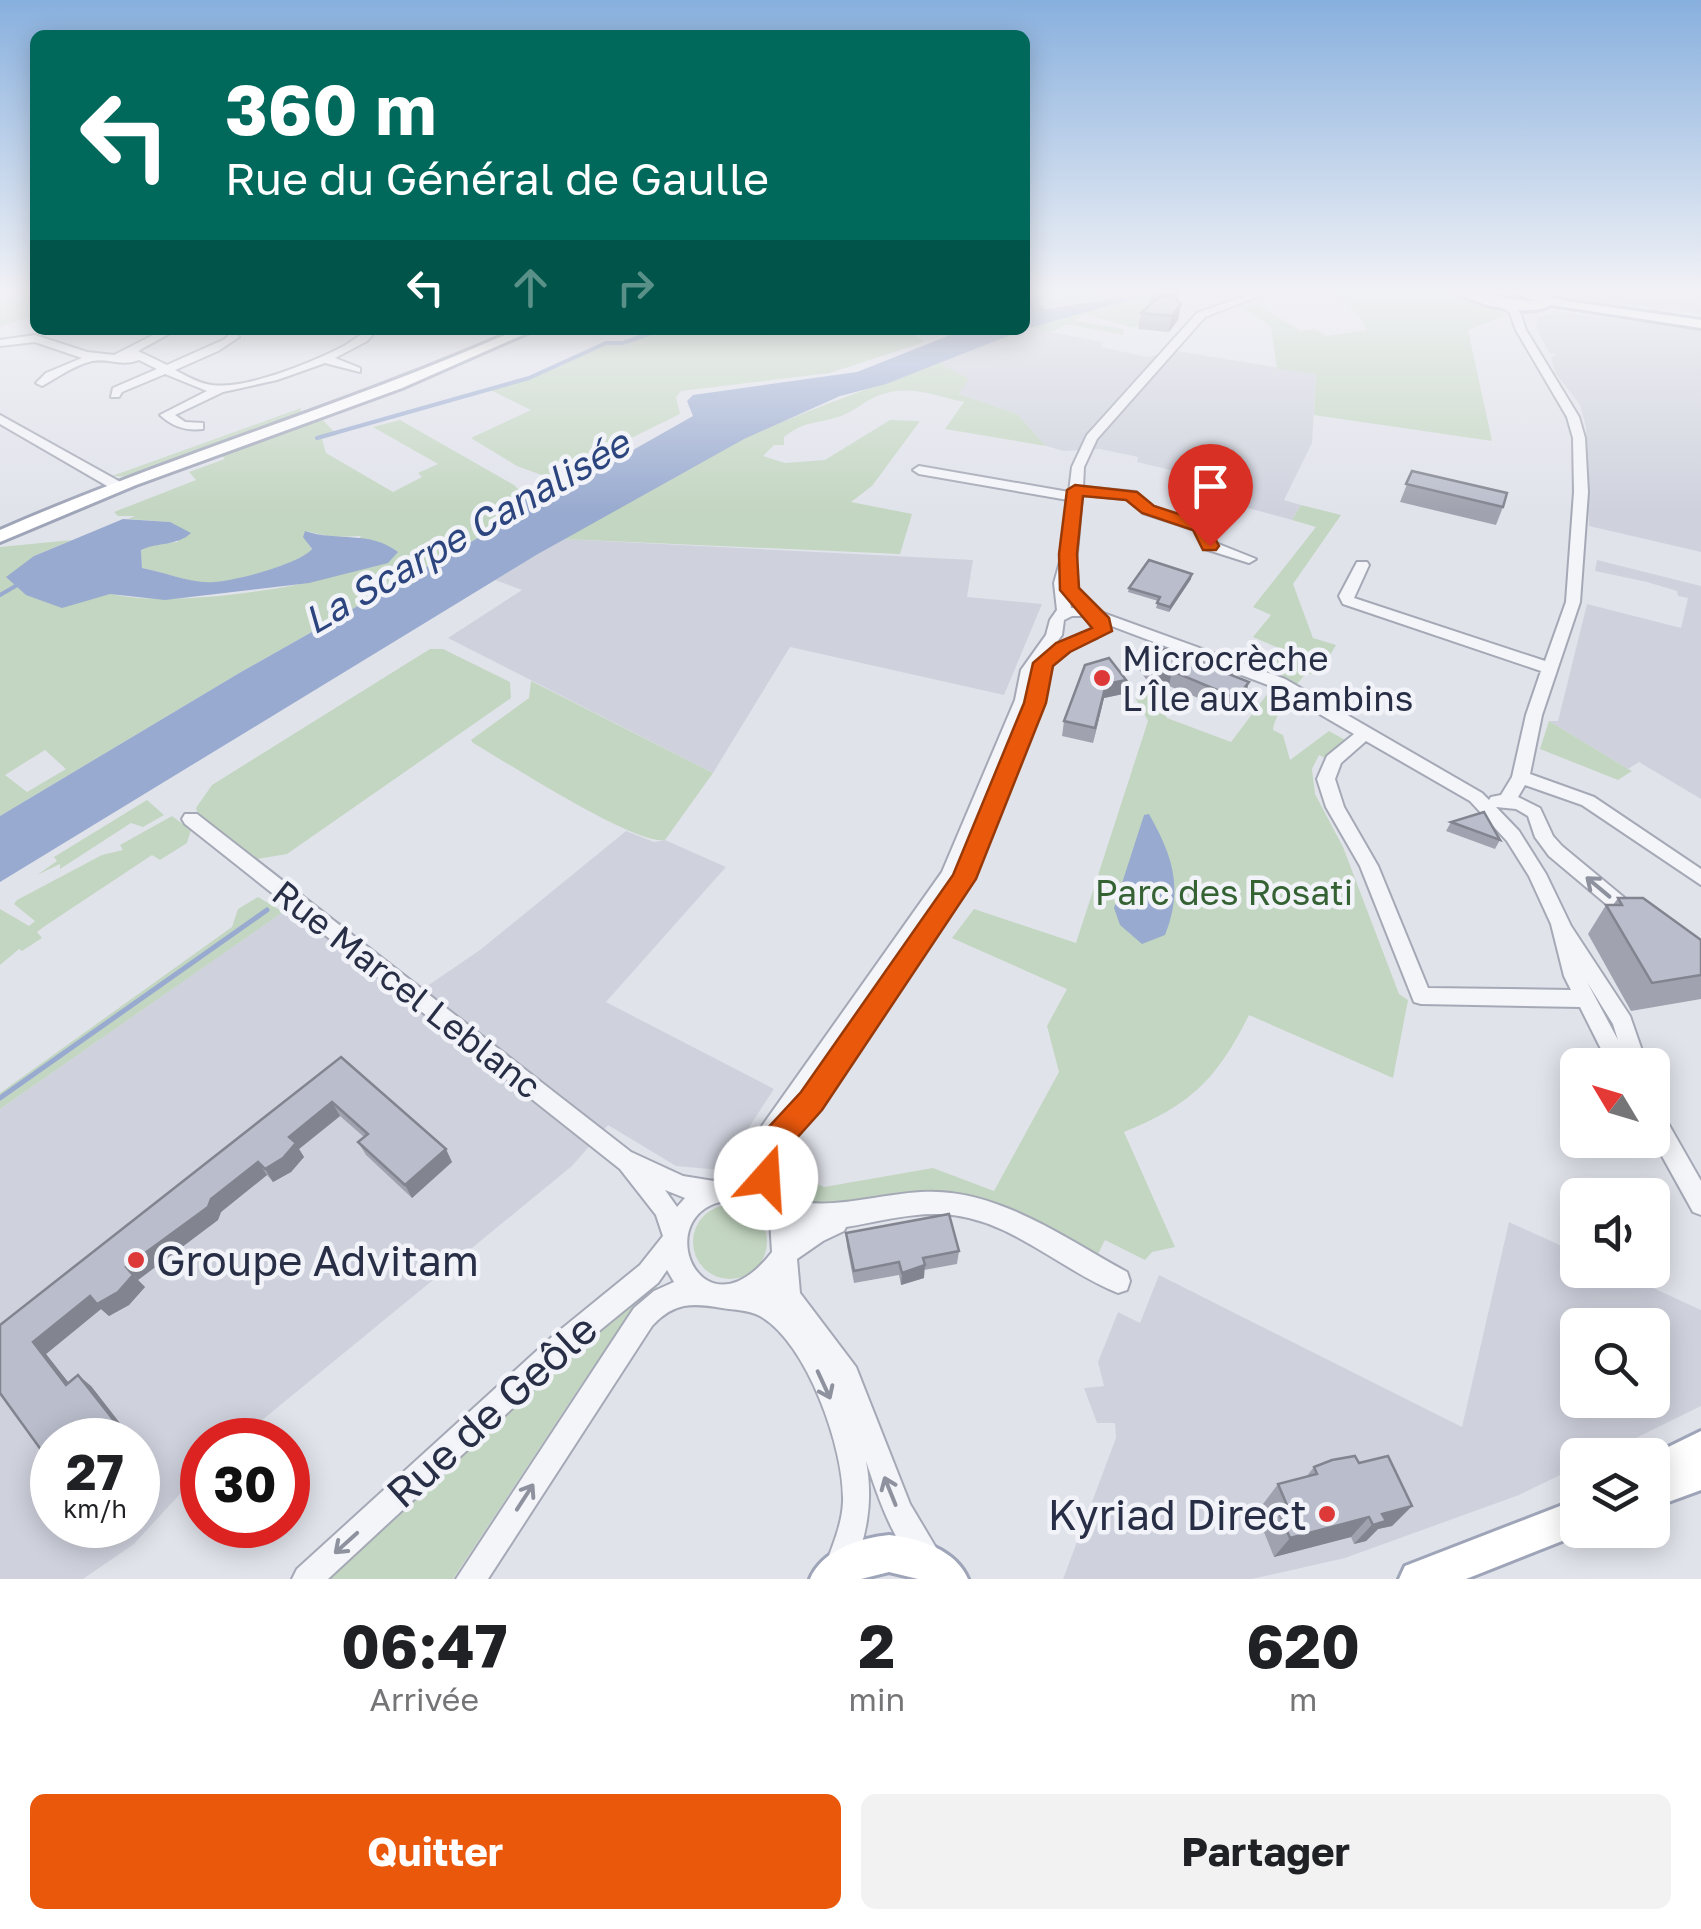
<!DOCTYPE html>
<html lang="fr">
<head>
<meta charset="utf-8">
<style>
	body { margin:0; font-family:"Golos Text",sans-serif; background:#f2f2f2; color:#202124; height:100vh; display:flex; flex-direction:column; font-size:38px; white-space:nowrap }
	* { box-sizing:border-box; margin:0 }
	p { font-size:32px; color:#757577 }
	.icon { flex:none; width:55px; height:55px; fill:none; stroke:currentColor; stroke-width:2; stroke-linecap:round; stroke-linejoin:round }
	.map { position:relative; height:1579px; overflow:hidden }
	.sheet { display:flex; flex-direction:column; background:#fff; flex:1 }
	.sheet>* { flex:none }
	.hud { position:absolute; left:30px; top:30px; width:1000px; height:305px; border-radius:15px; box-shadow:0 5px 25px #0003; background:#00695c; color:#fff; overflow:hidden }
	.needle { width:65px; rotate:308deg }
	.buttons { position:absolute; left:1560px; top:1048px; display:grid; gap:20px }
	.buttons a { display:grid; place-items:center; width:110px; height:110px; border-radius:15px; background:#fff; box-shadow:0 5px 25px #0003; font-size:50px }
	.speed { position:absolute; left:30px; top:1418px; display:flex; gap:20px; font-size:50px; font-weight:700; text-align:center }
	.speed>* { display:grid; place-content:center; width:130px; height:130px; border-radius:50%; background:#fff; box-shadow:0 5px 25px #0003; line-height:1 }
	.speed small { font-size:25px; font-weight:400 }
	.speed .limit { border:15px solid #d22; background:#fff; color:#111 }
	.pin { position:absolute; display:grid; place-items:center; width:85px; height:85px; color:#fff; margin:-102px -42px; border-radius:50% 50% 50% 0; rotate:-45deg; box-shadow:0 0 10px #0007 }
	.pin .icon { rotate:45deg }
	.me { position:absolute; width:110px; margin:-55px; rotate:19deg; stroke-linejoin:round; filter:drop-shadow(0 0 8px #0008) }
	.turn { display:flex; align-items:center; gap:35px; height:210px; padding:0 30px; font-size:45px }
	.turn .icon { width:130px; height:130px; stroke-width:2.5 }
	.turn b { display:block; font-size:70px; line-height:85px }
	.lanes { display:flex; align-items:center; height:95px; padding:0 30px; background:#0003; justify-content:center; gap:50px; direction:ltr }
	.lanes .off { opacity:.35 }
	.eta { display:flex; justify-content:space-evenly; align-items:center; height:170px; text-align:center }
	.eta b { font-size:60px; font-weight:700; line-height:70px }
	.action { display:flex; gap:20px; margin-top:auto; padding:20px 30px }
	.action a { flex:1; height:115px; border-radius:15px; background:#ea580c; color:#fff; font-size:40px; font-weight:700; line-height:115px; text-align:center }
	.action a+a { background:#f2f2f2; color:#202124 }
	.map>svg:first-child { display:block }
	.built { fill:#cfd2dd; fill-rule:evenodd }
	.green { fill:#c3d6c1; fill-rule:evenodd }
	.water { fill:#98aacf }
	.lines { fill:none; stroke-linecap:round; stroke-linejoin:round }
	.stream-far1 { stroke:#98aacf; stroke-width:4 }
	.stream { stroke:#98aacf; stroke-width:5 }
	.minor-casing { stroke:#a5a9b6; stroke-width:4 }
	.major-casing { stroke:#9fa5b8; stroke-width:6 }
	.minor { fill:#f4f5f9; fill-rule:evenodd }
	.major { fill:#fff; fill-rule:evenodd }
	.wall { fill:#a0a3af }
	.shaded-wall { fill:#82858f }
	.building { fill:#babecc; stroke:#82858f; stroke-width:2.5 }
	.oneway { stroke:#8e929f }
	.route { fill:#ea580c; stroke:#983908; stroke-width:2.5 }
	.poi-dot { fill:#dd3939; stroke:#f1f3f8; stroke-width:4 }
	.labels { text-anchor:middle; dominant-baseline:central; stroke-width:9; stroke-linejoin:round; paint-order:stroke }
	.poi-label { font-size:35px; fill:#272e45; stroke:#f1f3f8; text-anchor:start }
	.park-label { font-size:35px; fill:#356233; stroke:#f1f3f8 }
	.street-label { font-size:35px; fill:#272e45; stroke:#f1f3f8 }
	.water-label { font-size:38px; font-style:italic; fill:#2c457e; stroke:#f1f3f8 }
	.near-poi-label { font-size:42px; fill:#272e45; stroke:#f1f3f8; text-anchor:start }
	.near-street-label { font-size:42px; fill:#272e45; stroke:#f1f3f8 }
</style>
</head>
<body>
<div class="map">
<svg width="1701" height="1579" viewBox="0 0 1701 1579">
	<rect width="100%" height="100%" fill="#e1e3eb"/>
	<path class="built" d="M1549,291H1701V314L1560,297Z
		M1559,312L1701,329V552L1589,526L1586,427L1580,405L1556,374L1551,358L1556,354L1549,353L1536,327L1538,317Z
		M1028,328L1103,342L1101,347L1147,357L1176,351L1316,374L1312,443L1284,500L1301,505L1292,520L1171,487L1176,485L1175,471L1137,462L1138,457L1100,449L1064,451L1046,446L1017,414L959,394L968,380L938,362Z
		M563,539L973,560L967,597L1042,604L1004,695L790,647L713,773L448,638L522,590L495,580Z
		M1597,560L1701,586V799L1639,762L1628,769L1549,721H1558L1587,604L1681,628L1688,598L1678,596L1677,591L1647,582L1595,571Z
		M626,831L654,842L665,840L726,867L606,1002L774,1089L721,1170L676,1166L608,1125L572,1166L238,1440H202V1470L134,1544L83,1579H0V1109L297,902L414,995L480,950ZM52,1440H138V1525H52Z
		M1509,1222L1577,1253L1578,1270H1614L1701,1310V1406L1601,1455H1578L1577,1467L1519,1495L1345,1558L1252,1579H1063L1116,1438L1115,1423H1097L1084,1388L1104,1386L1098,1362L1118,1312L1140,1323L1159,1275L1462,1427ZM1578,1325H1652V1400H1578Z"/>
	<path class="green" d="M35,291V322L28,318L0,327V302Z
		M1046,291H1091L1105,296L1144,291L1040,308Z
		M1163,291H1178L1150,301L1159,311L1134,328L1084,314L1076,321L1124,329L1123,335L1067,324L1052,332L1028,328Z
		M1333,291C1387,291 1450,283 1500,305L1503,316L1468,330L1492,441L1314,415L1316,374L1277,369L1271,327L1241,306L1257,304L1301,331L1314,329L1327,336L1367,330C1361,314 1345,304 1333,291Z
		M659,330H908L925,342L830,373L681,391L676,397L680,414L550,478L517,466L471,438L531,410L490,390L529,378L606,343H623Z
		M938,362L969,379L959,394L1017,414L1046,446L945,429L964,402C934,396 910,384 880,395C865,400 853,413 838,417C810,425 805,421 784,437V445H774L763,456L785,463L825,460L890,420L920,421L872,486L851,502L912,514L900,554L563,539C623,506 682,467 745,438C808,409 873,388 938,362Z
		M301,408L300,415L132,477L112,476Z
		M320,417L337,435L322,439L326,453L393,492L422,477L418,473L438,464L373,427L400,420L514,485L524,495L492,530L241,672L0,816V547L72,540L34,556C59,568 86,588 112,594C169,607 281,591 338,575L361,536L332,537L306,531L304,537L312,550C300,564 234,581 214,583C191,584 164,572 142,568L141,550L154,544L178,542L170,522L128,519L135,516H118L114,512L196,480L189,472L225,459L220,454ZM45,750L66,769L27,792L5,775Z
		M1301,505L1341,515L1293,584L1313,638L1336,645L1319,674H1306C1295,684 1274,716 1273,730L1283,735L1290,760L1329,731L1347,741L1325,758L1319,755L1312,769L1315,794L1343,847L1399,994L1408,1000L1393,1078L1249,1015C1217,1079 1191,1105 1124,1132L1175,1247L1152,1252L1145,1260L1105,1240L1095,1260L1009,1211L983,1200L945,1191L811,1207L789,1194L786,1170L824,1187L933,1168L994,1191L1059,1072L1047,1026L1067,989L952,938L974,909L1076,943L1148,721L1135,697L1149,694L1167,718L1231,742L1274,685L1266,670L1283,650L1253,637L1271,615L1253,607L1316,527L1292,520Z
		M430,649H443L510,682L511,698L287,854L257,859L198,815L196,808L212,785Z
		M531,681L713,773L665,840C636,846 506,762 473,743L471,740L529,698Z
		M1549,721L1628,769L1632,771L1618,780L1540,749Z
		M147,800L164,815L143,827L131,823L60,869V864L37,875L57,861L54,857Z
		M172,816L191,830L187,843L160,860L152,855L45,926L37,932L42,938L22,951L19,949L0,965V909L29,926L35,921L14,904L17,900L102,855L123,850L120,845Z
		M258,897L283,912L0,1109V1093L232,927L238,909Z
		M693 1242a37 37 0 1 1 74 0a37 37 0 1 1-74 0Z
		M651,1278L660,1292L617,1348L589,1373L453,1579H321Z"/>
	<path class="water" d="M1025,291H1046L1038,304L1045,309L1163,291L1025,329Z
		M963,330H1023L886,384L840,396L744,439L538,554L0,882V816L241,672L492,530L524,495L566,488L693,416L687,401L693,395L857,372Z
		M123,519L170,522L191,533C177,546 158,542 141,550L142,568C164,572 192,584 214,582C234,581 300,564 312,549L303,537L305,531C338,542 369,530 398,552L388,563L309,583L165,600L110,594L62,608L26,595L6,577L34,556Z
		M1149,814C1172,855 1184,887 1165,935L1142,944L1120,925L1114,908L1144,815Z"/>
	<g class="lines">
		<path class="stream-far1" d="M317,438L529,378L606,343H623L659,330
			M0,595L19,584"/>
		<path class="stream" d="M0,1098L267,910"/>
		<defs>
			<path id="minor" d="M1259,291H1272L1205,317L1097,439L1084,467L1083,487L1136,492L1153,507L1206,524L1216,543L1256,559L1249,563L1205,549L1195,530L1143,513L1127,499L1082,495L1076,565C1065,575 1069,593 1071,608L1092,609L1285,679L1482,793L1489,800L1491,797L1501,795L1512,777L1526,715L1541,671L1343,604L1339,596L1357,562H1367L1369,565L1354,598L1545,661L1566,602L1574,492L1573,438L1567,417L1516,330L1510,313L1498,303L1507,301L1520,312L1526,330L1579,417L1585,438L1588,492L1580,602L1542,715L1530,774L1594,797L1701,869V885L1582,805L1525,785L1518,797L1540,808L1553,836L1562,846L1638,909L1641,914L1638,919H1624L1549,856L1535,837L1528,816L1516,809L1496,807L1519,831L1546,874L1571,926L1630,1016L1647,1065H1609L1580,1007L1421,1004L1414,1002L1360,866L1326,807L1317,779L1327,756L1354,734L1273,687L1085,616H1072L1064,620L1062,635L1053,647L1089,633L1097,638L1068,650L1050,665L1043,703L973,879L819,1108L782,1151L778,1171L784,1199C832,1211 873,1195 921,1192C996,1187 1064,1238 1127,1272L1130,1281L1127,1290L1118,1293C1058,1269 1008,1216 940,1214C908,1213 877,1222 846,1227L844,1231L823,1241L797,1259L800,1293L856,1367L910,1504L941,1556L937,1566L927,1570C897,1558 876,1491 866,1461C874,1503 866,1540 849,1579H829L824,1569C832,1547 842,1525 843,1502C845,1450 807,1342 760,1316C749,1310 734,1310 722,1308C692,1303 674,1302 652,1326L488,1579H456L634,1308L654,1291L674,1282L667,1270L658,1283L572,1353L328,1579H292L297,1569L554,1335L640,1265L663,1236L656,1215L620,1169L185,824L182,819L185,814H197L631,1152L683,1176L714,1181L745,1150L942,872L1015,700L1021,670L1046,635L1050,620L1057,610L1054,583L1063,551L1068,500L919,474L913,470L919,466L1069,492L1072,467L1087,435L1197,313ZM1366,741L1470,801L1507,841L1529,876L1551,924L1564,976L1571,990L1428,988L1378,866L1344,807L1335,779L1341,763ZM1587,982L1613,1024L1618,1040ZM754,1171L757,1183L747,1180ZM665,1190L685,1198L677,1207ZM737,1200L751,1203L770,1220L772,1252C698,1348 643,1201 737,1200Z
				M163,330H176L138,351L167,365L223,340L228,336V332H236L239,337L218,351L175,370C186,376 198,383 211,385C246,390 313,362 344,346C356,339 363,330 377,330L367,341L335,358L360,368V372L325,363L277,380L223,392L175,415L185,422L203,423V429C186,431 173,427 160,415L207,391L165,374L122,392L119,397H111L113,388L157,369L139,360C120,367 110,358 92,361C74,365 57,378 42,386L36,383L46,373L82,358L35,342L0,346V340L35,335L87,352L114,355Z
				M0,415L124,484L126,487L119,491L114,490L0,424Z
				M1652,1106L1660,1109L1701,1181V1215L1693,1212L1652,1138Z"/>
			<path id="major" d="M1454,291C1483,289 1508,302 1537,301L1508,291H1528L1566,301L1701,320V328L1551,305C1527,318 1477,305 1454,291Z
				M516,330H534L402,388L136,485L0,542V530C169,456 347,405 516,330Z
				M1701,1431V1490L1652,1508V1455Z
				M1578,1499V1530H1590L1466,1579H1399L1405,1566Z
				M889,1535C919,1538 956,1550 968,1579H918L889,1572L861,1579H810C822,1550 860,1538 889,1535Z"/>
		</defs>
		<use href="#minor" class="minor-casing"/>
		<use href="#major" class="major-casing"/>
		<use href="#minor" class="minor"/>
		<use href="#major" class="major"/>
	</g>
	<path class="wall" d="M1150,291H1176L1179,293L1177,301L1181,304L1178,320L1169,332L1138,329L1141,313L1152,303L1149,300Z
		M1412,471L1503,507L1496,525L1400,502Z
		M1191,579L1169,612L1156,608L1158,601L1128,592L1129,588Z
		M1141,654L1245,697L1232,712L1169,686L1153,689L1138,668Z
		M1126,680L1123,694L1104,698L1093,743L1062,736L1064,721Z
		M1451,822L1500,840L1495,849L1446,831Z
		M1618,898L1701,940V999L1631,1011L1588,934L1606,905H1613Z
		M341,1057L452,1162L412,1198L366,1155L358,1142L364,1137L340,1116L299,1149L304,1157L291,1172L273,1182L267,1175L221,1212L218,1220L138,1280L145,1287L129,1305L109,1316L101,1309L46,1354L68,1382L91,1386L133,1440H52L0,1393Z
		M846,1233L959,1251L957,1264L924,1270V1278L901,1285L899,1275L854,1283L847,1246Z
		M1359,1463L1412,1506L1392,1526L1378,1529L1366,1541L1354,1544L1351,1537L1274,1557L1262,1527L1269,1518L1263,1504L1278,1484L1306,1477L1314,1467Z"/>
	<path class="shaded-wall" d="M1181,304L1178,320L1169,332L1172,316Z
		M1192,574L1191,579L1169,612L1170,607Z
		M1172,671L1169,686L1153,689L1156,674Z
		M1126,680L1123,694L1104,698L1093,743L1106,684Z
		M1249,682L1245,697L1232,712L1236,698Z
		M332,1102L340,1116L299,1149L304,1157L291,1172L273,1182L265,1169L289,1137Z
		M446,1149L452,1162L412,1198L405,1185Z
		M258,1162L267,1175L221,1212L218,1220L138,1280L126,1267Z
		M925,1265L924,1278L901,1285L902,1273Z
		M133,1275L145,1287L129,1305L109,1316L101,1309L46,1354L79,1396L66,1385L33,1342L90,1296Z
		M78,1375L91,1386L133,1440H114Z
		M1412,1506L1392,1526L1378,1529L1366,1541L1354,1544L1382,1514Z
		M1369,1517L1351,1537L1274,1557L1290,1538Z"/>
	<path class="building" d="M1157,291H1176L1179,293L1162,295Z
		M1173,296L1181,304L1172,316L1141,313L1157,298Z
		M1412,471L1507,493L1503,507L1406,484Z
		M1149,560L1192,574L1170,607L1157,603L1160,597L1129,588Z
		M1166,649L1249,682L1236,698L1172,671L1156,674L1141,654Z
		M1109,658L1126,680L1106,684L1095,728L1064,721L1085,665Z
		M1484,812L1500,840L1451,822Z
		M1618,898H1643L1701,940V975L1652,983L1606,905H1622Z
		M341,1057L446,1149L405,1185L358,1142L368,1134L332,1102L289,1137L296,1143L283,1158L265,1169L258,1162L211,1199L208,1207L126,1267L133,1275L118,1292L97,1304L90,1296L33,1342L66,1385L78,1375L123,1432L114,1440H52V1465L0,1393V1325Z
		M949,1214L959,1251L923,1258L925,1265L902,1273L899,1262L854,1271L846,1233Z
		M1355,1456L1359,1463L1388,1456L1412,1506L1382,1514L1386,1521L1373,1525L1369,1517L1290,1538L1277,1507L1287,1505L1278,1484L1317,1474L1314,1467L1332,1460Z"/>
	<defs><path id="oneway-shaft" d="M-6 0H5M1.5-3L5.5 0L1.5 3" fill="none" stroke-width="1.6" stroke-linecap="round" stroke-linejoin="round" transform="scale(2.5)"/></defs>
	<g class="oneway">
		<use href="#oneway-shaft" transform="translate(1598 887) rotate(-140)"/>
		<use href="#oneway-shaft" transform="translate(824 1385) rotate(65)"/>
		<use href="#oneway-shaft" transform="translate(890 1491) rotate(-112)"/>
		<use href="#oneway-shaft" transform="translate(525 1497) rotate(-57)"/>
		<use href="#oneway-shaft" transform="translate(346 1543) rotate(138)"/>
	</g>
	<linearGradient id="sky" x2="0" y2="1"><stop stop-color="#88b0de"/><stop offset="0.57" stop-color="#f2f2f6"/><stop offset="1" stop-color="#f2f2f6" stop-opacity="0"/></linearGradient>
	<rect width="1701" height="512" fill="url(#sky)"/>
	<path class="route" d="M1075,485L1137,492L1154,506L1207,523L1219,546L1216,550H1203L1193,530L1142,513L1126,500L1083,496L1077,554L1079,588L1109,618L1112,631L1070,652L1053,666L1046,703L976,879L822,1110L788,1148L777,1188L766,1192L756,1188L751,1178L752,1161L766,1130L801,1092L953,875L1024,703L1033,663L1056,643L1092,628L1060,590L1059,554L1067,490Z"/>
	<g class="poi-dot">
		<circle cx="1102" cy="678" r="10"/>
		<circle cx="136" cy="1260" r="10"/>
		<circle cx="1327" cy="1514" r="10"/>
	</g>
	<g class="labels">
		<g class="poi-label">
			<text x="1122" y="658">Microcrèche<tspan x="1122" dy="40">L’Île aux Bambins</tspan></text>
		</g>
		<g class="park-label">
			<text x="1224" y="892">Parc des Rosati</text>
		</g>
		<g class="street-label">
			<text transform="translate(407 989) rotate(38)">Rue Marcel Leblanc</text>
		</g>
		<g class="water-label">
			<text transform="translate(466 531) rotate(-30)">La Scarpe Canalisée</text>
		</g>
		<g class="near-poi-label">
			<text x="156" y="1260">Groupe Advitam</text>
			<text x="1307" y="1514" text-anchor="end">Kyriad Direct</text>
		</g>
		<g class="near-street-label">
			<text transform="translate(491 1410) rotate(-42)">Rue de Geôle</text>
		</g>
	</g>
</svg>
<div class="buttons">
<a><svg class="needle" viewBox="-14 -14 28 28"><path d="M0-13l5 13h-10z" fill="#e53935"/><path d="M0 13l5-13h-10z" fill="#757577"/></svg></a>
<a><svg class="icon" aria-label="sound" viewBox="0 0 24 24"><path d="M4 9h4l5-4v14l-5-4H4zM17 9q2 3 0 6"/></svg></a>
<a><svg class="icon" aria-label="search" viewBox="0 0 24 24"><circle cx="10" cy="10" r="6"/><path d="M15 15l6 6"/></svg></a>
<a><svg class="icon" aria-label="layers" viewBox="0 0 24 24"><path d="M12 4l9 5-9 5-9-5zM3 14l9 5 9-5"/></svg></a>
</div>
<div class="speed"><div>27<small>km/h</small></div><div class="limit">30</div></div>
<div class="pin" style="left:1210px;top:546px;background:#d93025"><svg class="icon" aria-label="arrive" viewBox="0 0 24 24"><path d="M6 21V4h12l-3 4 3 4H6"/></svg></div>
<svg class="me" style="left:766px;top:1178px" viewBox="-20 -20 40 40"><circle r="19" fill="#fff"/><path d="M0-13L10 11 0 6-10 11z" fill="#ea580c"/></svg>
<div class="hud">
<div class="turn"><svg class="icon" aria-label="left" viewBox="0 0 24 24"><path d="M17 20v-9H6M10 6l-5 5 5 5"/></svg><div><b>360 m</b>Rue du Général de Gaulle</div></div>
<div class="lanes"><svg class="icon" aria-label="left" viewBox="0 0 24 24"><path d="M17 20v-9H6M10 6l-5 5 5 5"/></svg><svg class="icon off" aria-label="ahead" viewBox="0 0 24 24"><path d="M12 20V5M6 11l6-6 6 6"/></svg><svg class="icon off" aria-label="right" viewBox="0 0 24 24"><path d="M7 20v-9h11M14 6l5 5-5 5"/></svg></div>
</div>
</div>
<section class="sheet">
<div class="eta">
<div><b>06:47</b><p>Arrivée</p></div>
<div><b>2</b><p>min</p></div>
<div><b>620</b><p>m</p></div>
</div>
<div class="action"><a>Quitter</a><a>Partager</a></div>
</section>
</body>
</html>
